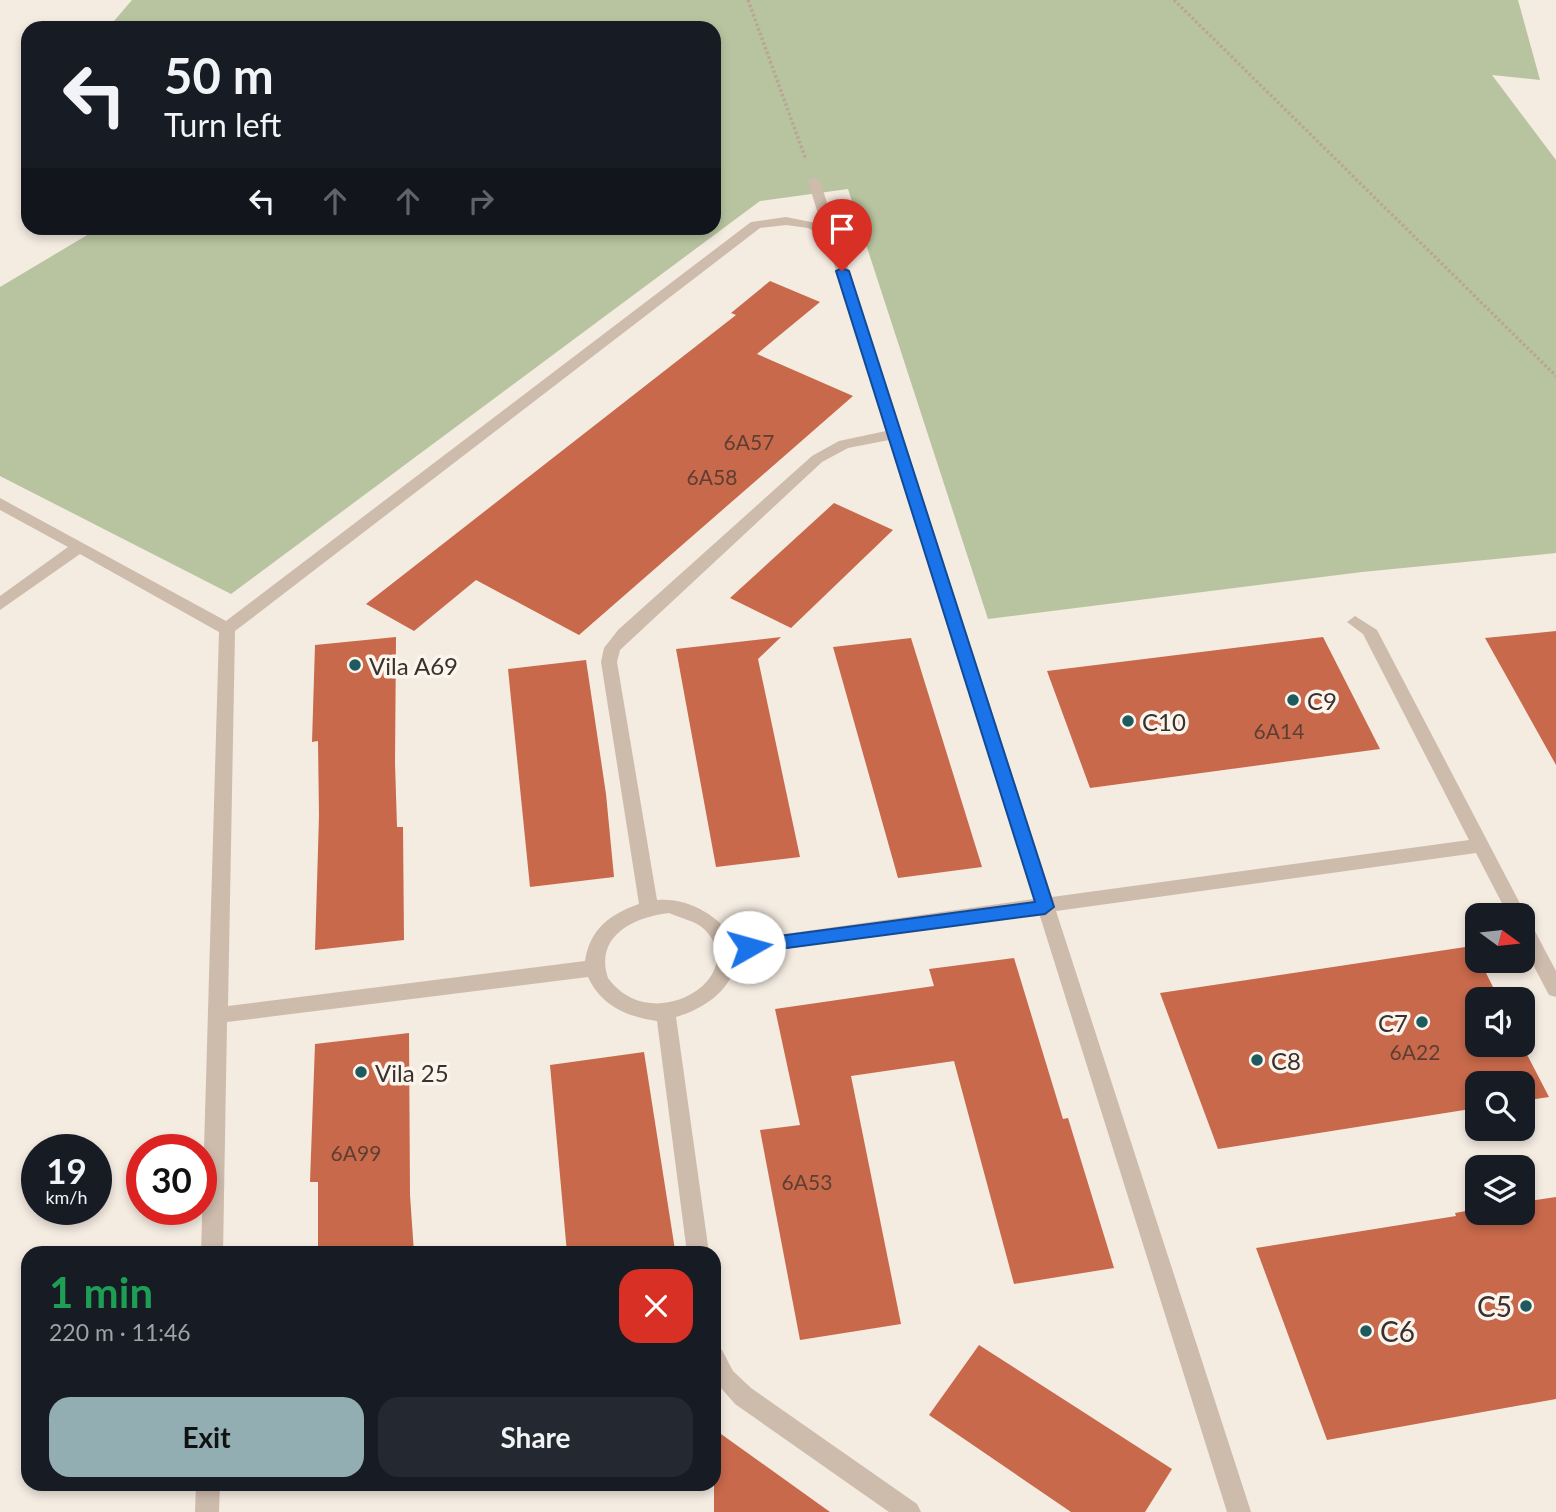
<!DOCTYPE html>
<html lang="en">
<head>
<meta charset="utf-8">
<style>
	body { margin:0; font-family:Lato,sans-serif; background:#242831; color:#f1f3f6; height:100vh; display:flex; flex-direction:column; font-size:26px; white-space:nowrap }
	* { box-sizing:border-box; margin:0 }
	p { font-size:23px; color:#9ea1a6 }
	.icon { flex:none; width:38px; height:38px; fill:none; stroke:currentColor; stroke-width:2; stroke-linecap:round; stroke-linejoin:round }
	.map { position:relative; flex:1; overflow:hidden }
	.drawer { position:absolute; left:21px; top:1246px; width:700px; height:245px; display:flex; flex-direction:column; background:#171b24; border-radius:21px; box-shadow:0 4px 10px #0003 }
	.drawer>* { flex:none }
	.guide { position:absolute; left:21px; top:21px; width:700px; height:214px; border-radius:21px; box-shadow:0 4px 10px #0003; background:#171b24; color:#f1f3f6; overflow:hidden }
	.needle { width:46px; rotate:105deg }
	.tools { position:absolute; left:1465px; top:903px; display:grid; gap:14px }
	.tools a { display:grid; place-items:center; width:70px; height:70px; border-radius:14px; background:#171b24; box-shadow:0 4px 10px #0003; font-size:35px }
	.speed { position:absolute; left:21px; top:1134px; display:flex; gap:14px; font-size:35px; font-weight:700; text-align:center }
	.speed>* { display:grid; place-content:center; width:91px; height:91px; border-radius:50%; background:#171b24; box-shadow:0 4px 10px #0003; line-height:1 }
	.speed small { font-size:18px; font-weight:400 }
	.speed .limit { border:10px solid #d22; background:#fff; color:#111 }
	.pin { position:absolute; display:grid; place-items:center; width:60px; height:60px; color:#fff; margin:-72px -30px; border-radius:50% 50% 50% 0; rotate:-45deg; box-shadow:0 0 7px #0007 }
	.pin .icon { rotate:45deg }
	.me { position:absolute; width:77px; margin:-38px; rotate:83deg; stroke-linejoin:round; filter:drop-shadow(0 0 5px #0008) }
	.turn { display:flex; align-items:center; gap:24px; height:147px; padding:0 28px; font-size:32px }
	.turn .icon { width:91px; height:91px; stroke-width:2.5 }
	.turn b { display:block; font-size:49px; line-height:60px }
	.lanes { display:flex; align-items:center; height:66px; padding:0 28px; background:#0003; justify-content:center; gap:35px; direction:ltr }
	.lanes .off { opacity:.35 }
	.round { display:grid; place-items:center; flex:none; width:74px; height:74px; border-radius:21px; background:#242831 }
	.headline { display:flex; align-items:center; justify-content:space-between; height:119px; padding:0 28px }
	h1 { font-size:42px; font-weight:700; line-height:52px; color:#1e9e55 }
	.action { display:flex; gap:14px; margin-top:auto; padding:14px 28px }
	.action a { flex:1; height:80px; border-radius:21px; background:#92aeb2; color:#111; font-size:28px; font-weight:700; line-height:80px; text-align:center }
	.action a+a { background:#242831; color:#f1f3f6 }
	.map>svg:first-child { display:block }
	.green { fill:#b8c4a0 }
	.building { fill:#c8694b }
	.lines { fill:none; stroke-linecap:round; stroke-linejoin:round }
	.path { stroke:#b9a596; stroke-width:3.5; stroke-dasharray:2.5 2.5; stroke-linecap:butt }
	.minor { fill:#cdbbac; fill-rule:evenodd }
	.route { fill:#1a73e8; stroke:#114b97; stroke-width:2 }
	.poi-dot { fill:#1f5a5e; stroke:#fbf5ee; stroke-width:2.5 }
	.labels { text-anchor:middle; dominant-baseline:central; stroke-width:7; stroke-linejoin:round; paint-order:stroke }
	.number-label { font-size:21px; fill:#5e3e33 }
	.poi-label { font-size:24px; fill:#3b302b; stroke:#fbf5ee; text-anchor:start }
	.near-poi-label { font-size:28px; fill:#3b302b; stroke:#fbf5ee; text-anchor:end }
</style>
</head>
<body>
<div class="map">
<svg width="1556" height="1512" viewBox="0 0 1556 1512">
	<rect width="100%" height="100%" fill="#f4ebe1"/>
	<path class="green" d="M132,0H1518L1540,80L1492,75L1556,160V553L1362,572L988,619L848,189L760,201L231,594L0,476V287L99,228H714V28H108Z"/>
	<path class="building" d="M770,281L820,302L757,354L853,396L579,635L476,580L414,631L366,604L736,315L731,313Z
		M834,503L893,530L791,628L730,598Z
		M1556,631V765L1485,638Z
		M396,637L395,763L397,827H403L404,940L315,950L319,816L318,741L312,742L315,645Z
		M781,637L758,659L800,857L716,867L676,649Z
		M1323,637L1380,749L1090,788L1047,671Z
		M911,638L982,867L898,878L833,647Z
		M586,660L606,794L614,877L530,887L508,669Z
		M1472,946L1477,961H1480L1499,999H1477V1045H1522L1549,1097L1522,1101V1083H1477V1108L1218,1149L1160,993Z
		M1014,958L1063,1119L1068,1118L1114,1268L1014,1284L954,1061L851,1076L901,1324L800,1340L760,1130L800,1125L775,1009L934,986L929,969Z
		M409,1033L410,1195L414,1253H318V1182H310L315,1044Z
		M644,1052L675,1250L567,1253L550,1065Z
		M1556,1197V1399L1327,1440L1256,1248L1456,1216L1455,1213L1477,1209V1213H1522V1202Z
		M979,1345L1172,1469L1145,1512H1071L929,1415Z
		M714,1429L830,1512H714Z"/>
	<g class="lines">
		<path class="path" d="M748,0L806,160
			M1174,0L1556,376"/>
		<path class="minor" d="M814,177L820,181L1052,897L1469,840L1363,634L1347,622L1355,616L1377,630L1526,915L1525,918L1529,920L1556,971V997L1549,995L1522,944V915H1508L1476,853L1056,911L1251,1512H1227L1039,913L736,956C736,988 704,1009 676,1017L709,1253H687L657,1021C628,1017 601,1006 588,977L227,1022L223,1253H201L219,632L80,554L0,610V596L68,547L0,510V498L226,621L751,222L786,217L821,224L808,181ZM786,225L808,228L826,238L886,431L839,441L812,456L618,630L604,648L601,662L639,904C610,914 590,929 585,961L228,1006L235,631L760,228ZM889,440L1034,899L735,941C719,915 687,897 657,900L617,662L620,650L822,462L848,448ZM669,913C680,918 696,921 704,929C753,977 652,1039 608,978C594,936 634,917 669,913Z
			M714,1347L722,1350L733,1371L751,1388L917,1504L921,1512H889L735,1404L714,1380Z
			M196,1484H220L219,1512H195Z"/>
	</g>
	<path class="route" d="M842,268L849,271L1054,907L1045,914L749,953L740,947L749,940L1035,902L836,271Z"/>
	<g class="poi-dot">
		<circle cx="355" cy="665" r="7"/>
		<circle cx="1293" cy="700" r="7"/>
		<circle cx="1128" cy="721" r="7"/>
		<circle cx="1422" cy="1022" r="7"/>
		<circle cx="1257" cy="1060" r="7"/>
		<circle cx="361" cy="1072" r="7"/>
		<circle cx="1526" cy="1306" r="7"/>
		<circle cx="1366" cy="1331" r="7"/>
	</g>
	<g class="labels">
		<g class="number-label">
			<text x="749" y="441">6A57</text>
			<text x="712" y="476">6A58</text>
			<text x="1279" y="730">6A14</text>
			<text x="1415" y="1051">6A22</text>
			<text x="356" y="1152">6A99</text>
			<text x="807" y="1181">6A53</text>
		</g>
		<g class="poi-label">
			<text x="369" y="665">Vila A69</text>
			<text x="1307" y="700">C9</text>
			<text x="1142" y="721">C10</text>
			<text x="1408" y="1022" text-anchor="end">C7</text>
			<text x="1271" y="1060">C8</text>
			<text x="375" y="1072">Vila 25</text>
		</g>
		<g class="near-poi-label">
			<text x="1512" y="1306">C5</text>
			<text x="1380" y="1331" text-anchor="start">C6</text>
		</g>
	</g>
</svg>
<div class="tools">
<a><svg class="needle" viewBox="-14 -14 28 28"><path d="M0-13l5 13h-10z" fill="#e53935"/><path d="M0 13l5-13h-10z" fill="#9ea1a6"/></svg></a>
<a><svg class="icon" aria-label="sound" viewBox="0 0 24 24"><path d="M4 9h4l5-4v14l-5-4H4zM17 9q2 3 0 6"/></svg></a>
<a><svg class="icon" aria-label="search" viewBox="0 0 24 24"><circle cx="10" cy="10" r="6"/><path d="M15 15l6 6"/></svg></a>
<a><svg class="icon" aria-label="layers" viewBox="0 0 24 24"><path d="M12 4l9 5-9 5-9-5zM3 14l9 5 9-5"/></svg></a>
</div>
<div class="speed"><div>19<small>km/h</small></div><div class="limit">30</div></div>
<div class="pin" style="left:842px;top:271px;background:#d93025"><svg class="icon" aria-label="arrive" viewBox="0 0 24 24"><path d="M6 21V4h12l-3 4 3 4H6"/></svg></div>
<svg class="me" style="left:749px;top:947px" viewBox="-20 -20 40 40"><circle r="19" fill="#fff"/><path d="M0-13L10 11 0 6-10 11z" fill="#1a73e8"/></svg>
<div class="guide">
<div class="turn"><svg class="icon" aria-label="left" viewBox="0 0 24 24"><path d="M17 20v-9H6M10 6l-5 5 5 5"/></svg><div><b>50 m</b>Turn left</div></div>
<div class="lanes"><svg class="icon" aria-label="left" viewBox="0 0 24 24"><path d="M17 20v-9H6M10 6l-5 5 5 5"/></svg><svg class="icon off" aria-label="ahead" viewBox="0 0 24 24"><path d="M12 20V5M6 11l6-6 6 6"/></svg><svg class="icon off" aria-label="ahead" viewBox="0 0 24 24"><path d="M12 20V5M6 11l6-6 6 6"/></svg><svg class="icon off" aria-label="right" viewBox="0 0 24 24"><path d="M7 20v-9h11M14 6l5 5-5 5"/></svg></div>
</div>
<section class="drawer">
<div class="headline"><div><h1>1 min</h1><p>220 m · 11:46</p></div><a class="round" style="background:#d93025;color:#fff"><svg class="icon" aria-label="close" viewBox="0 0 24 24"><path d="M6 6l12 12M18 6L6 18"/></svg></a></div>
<div class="action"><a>Exit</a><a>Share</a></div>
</section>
</div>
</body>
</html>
